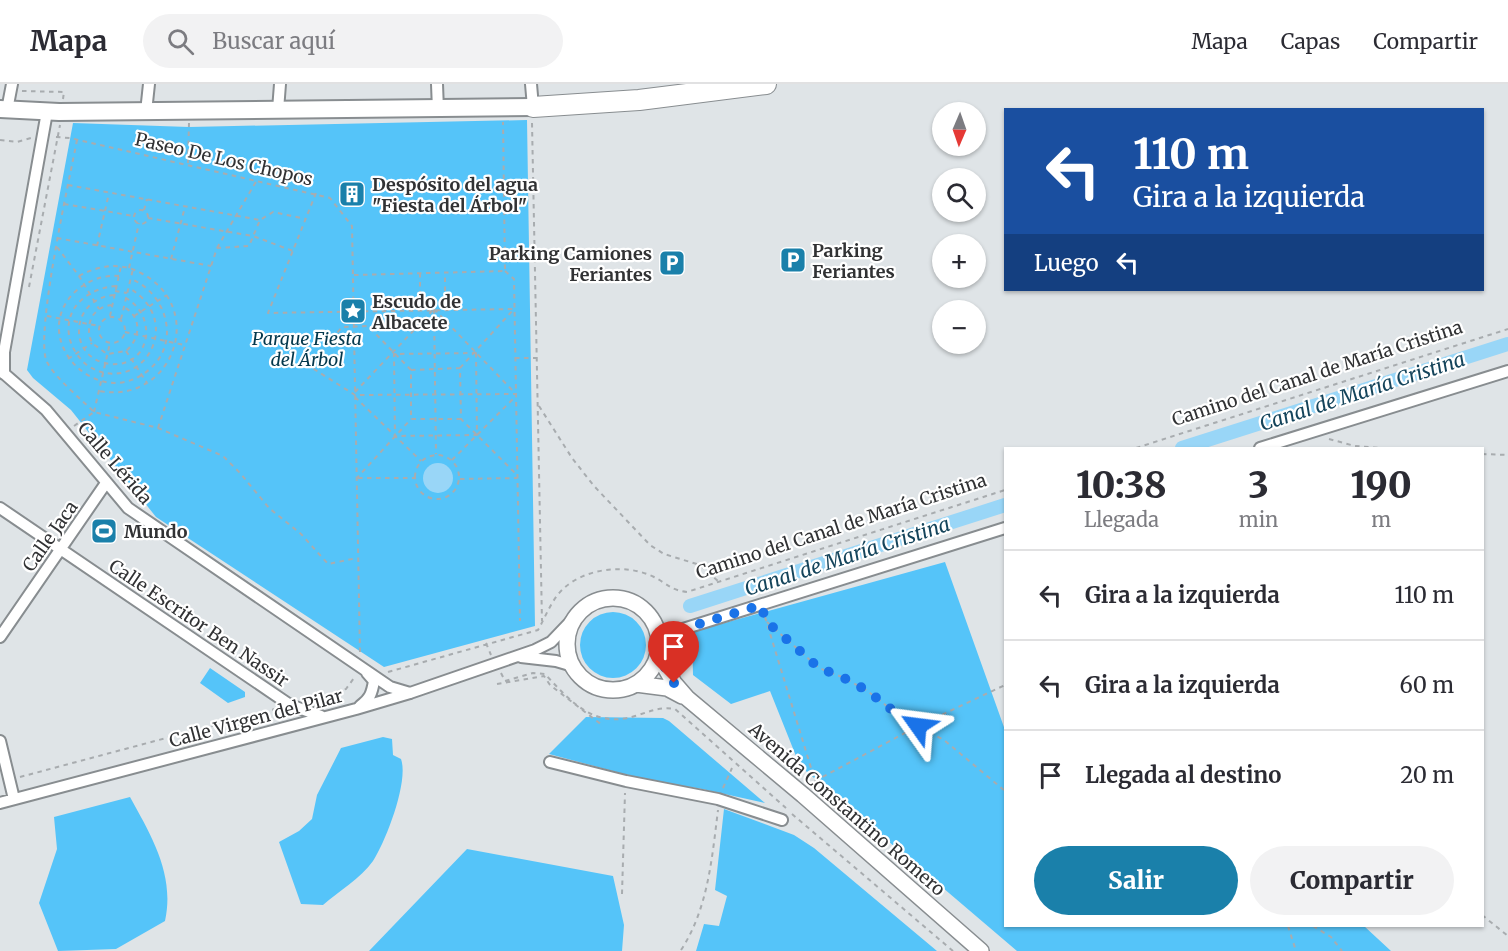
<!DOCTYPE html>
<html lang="es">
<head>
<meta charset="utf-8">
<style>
	body { margin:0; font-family:Merriweather,serif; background:#f2f2f3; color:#2b2b33; height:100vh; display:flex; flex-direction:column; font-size:22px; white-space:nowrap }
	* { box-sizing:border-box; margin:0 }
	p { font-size:20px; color:#7c7c81 }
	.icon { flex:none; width:33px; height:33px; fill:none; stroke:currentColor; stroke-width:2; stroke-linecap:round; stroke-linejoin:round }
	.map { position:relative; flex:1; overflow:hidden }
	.drawer { position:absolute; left:1004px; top:363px; width:480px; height:480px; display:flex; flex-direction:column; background:#fff; border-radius:0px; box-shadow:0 2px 4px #0004 }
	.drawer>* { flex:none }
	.banner { position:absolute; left:1004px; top:24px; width:480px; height:183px; border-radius:0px; box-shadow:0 2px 4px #0004; background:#1a4fa0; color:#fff; overflow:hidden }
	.needle { width:39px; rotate:182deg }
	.buttons { position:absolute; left:932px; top:18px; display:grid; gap:12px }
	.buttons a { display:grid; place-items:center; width:54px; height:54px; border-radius:50%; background:#fff; box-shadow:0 2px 4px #0004; font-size:30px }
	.pin { position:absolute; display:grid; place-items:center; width:51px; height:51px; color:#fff; margin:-62px -26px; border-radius:50% 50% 50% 0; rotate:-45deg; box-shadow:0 0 6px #0007 }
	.pin .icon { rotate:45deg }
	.me { position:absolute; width:66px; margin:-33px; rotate:301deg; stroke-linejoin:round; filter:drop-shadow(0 0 4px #0008) }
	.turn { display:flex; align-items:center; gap:21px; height:126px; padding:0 30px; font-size:27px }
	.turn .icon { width:78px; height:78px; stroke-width:2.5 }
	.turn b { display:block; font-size:42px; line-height:51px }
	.then { display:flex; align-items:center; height:57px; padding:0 30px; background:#0003; gap:12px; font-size:22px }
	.eta { display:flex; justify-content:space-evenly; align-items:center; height:102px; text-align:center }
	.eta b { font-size:36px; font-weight:800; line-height:42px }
	.cta { display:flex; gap:12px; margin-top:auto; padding:12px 30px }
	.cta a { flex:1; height:69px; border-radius:36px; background:#1a80aa; color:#fff; font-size:24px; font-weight:800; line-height:69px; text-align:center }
	.cta a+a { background:#f2f2f3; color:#2b2b33 }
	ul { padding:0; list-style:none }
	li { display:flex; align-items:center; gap:18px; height:90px; padding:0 30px; border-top:2px solid #e1e1e2 }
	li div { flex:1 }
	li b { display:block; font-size:22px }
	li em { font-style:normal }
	header { display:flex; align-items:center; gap:36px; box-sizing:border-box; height:84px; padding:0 30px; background:#fff; border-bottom:2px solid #e1e1e2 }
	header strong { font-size:28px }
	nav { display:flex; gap:33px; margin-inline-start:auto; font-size:21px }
	.search { width:420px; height:54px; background:#f2f2f3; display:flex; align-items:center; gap:15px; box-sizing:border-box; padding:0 21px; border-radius:33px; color:#7c7c81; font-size:22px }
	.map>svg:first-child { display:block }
	.green { fill:#55c4f9 }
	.water { fill:#99d6f7 }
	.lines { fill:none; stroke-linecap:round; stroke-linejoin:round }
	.canal { stroke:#99d6f7; stroke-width:14 }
	.street-casing { stroke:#888d90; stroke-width:14 }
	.secondary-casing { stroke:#888d90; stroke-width:18 }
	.primary-casing { stroke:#888d90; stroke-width:20 }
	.highway-casing { stroke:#888d90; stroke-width:22 }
	.path { stroke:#a8acaf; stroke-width:2; stroke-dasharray:4.5 4.5; stroke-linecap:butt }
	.street { stroke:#fff; stroke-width:10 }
	.secondary { stroke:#fff; stroke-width:15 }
	.primary { stroke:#fff; stroke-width:16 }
	.highway { stroke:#fff; stroke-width:20 }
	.route { stroke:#1a73e8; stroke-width:10; stroke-dasharray:0 18 }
	.labels { text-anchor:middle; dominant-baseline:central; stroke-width:4.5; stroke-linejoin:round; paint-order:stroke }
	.street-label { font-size:18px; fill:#313234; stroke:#fff }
	.poi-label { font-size:18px; font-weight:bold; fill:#313234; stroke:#fff; text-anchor:start }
	.park-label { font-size:18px; font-style:italic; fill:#03384d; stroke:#fff }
	.water-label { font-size:20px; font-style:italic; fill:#14445b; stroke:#fff }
</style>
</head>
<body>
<header>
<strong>Mapa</strong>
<div class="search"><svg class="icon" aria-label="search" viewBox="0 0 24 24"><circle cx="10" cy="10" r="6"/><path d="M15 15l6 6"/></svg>Buscar aquí</div>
<nav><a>Mapa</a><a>Capas</a><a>Compartir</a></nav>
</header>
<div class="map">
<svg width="1508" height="867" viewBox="0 0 1508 867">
	<rect width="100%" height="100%" fill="#dfe4e7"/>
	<path class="green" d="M527,36L535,542L384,583L156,433L71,326L33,294L27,286L73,39L189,43Z
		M945,478L1005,646V842H1364L1391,867H1017L800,682L770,607L731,620L693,591L692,548Z
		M580 561a33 33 0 1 1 66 0a33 33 0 1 1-66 0Z
		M210,584L245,608V613L228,619L200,599Z
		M586,633L663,634L669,637L765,719L702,705L639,694L549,670Z
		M383,653L392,655L393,671L401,675C409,697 386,757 373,777C361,794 338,808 323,821L301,820L279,758L299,747L312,735L317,711L341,664Z
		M130,713C152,753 175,791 165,837L116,865L58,867L39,819L57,765L54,733Z
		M724,725L794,751L814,764L937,867H696L704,840L719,842L727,812L715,806Z
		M467,765L613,792L624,841L622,867H369Z"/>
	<path class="water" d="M423 394a15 15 0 1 1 30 0a15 15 0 1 1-30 0Z"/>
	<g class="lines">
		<path class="canal" d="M1182,364L1508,260
			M690,522L1005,421"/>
		<defs>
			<path id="street" d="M437,0L438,26
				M531,0L533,23
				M7,26L12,0
				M278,26L280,0
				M146,28L149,0
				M0,286L46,326L128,424L390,603L410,609
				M4,290V268L47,28
				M1260,364L1508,287
				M0,424L290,621L321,632
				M0,553L106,399
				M660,557L683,545L1005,444
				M521,573L556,577L573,582
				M360,622C370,615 372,609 374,597L367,589
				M0,657L14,715
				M550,678L626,697L718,715L782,736
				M0,719L356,625L410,609L535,566L551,558L573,535"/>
			<path id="secondary" d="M567 560a46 46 0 1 1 92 0a46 46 0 1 1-92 0Z
				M658,571L674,599L687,614L803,711L981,867
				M636,600L667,604L682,612"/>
			<path id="primary" d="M0,25L59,28L533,23"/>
			<path id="highway" d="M533,23L639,16L766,0"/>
		</defs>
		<use href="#street" class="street-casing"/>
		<use href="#secondary" class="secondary-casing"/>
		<use href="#primary" class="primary-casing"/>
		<use href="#highway" class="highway-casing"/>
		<path class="path" d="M22,7L64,8L63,15
			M532,39L542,537
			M56,53L70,54L330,114L352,142L360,569
			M0,56L17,58L31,54
			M77,56C70,93 34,252 47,278C55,294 81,315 94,328
			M188,79L189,39
			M68,101L260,136
			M316,109L268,229L514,225
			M64,120L134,132
			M134 133a7 7 0 1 1 14 0a7 7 0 1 1-14 0Z
			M144,126L147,115
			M148,134L253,152L293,167
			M57,154L211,182
			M97,162L109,109
			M57,163L79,192L99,225
			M217,164L257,96
			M171,175L185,123
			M129,184L139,139
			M505,187L514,195L520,537
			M420,189V225
			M354,191L505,187L503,38
			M79,192C99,181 121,178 141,189C208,224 173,321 99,307
			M119,192C103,191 89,196 77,206C23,254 102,335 154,281C180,253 164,208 131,195
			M116,202C88,204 62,224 70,256C73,266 80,276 88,282C141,314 187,238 129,204
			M29,203L60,41
			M115,207L127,209
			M114,211C69,215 67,275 110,280C150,284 159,233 126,214
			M112,221C92,223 84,241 92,259L107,270L126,267C141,254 142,233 124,223
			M434,225L436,370
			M434,225L515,309
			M445,225V189
			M47,232L99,242
			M110,232L121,182
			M134,232L167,211
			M99 246a13 13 0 1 1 26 0a13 13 0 1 1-26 0Z
			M121,235L133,185
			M125,248L184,261
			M126,267L147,299
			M476,269L477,351L395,352L394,270Z
			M515,274H536
			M68,275L92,259
			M460,284L514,225
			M411,286L368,242L342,243L309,282L355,311L516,310
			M355,308L434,225
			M355,313L421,377
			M539,322L572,374L594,402L650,461L664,470L700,481L719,498
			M94,328L110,259
			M461,335H411V286L460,284L461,335L517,391
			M74,342L94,328L158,344L223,372L240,389L269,424L301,450L328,480L357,474
			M158,344L217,164L249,162L260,136L273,128L306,135
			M1329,355L1355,362L1380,364
			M1136,364L1508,245
			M1482,370L1508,371
			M415 393a22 22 0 1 1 44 0a22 22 0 1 1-44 0Z
			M452,376L516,312
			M358,394H415
			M356,395L411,335
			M460,395L517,394
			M765,533L815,697L918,642L1005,601
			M767,538L819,584L842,593L866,606L904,635L944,656L1005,707
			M486,559L491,571
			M388,588L538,546C546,532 551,517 562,506C584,484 626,479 654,493C668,500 670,506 687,508L1005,406
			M501,589L505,597L533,589L545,590C570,617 594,645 635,632C649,628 660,622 675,625L786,724
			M497,600L544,592L550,601L602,641
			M310,615L346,605L354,594
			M20,693L275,625
			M723,704L732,684
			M792,730L953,867
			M622,810L625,709
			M1482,831L1508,852
			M1288,842L1296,867
			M1313,842L1331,853L1342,867
			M681,866C708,825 712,774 718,726"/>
		<use href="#street" class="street"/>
		<use href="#secondary" class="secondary"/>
		<use href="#primary" class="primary"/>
		<use href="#highway" class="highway"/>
	</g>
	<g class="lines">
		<path class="route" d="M674,599L658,571L660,557L683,545L761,521L766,537L819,584L842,593L866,606L904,635L918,642"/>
	</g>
	<defs>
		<symbol id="building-square" viewBox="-11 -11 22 22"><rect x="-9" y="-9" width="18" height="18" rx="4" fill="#1a80aa" stroke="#fff"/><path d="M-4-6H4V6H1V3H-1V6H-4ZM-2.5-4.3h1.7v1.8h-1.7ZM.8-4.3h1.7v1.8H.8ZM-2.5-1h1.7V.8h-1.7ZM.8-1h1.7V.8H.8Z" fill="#fff"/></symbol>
		<symbol id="parking-square" viewBox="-11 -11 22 22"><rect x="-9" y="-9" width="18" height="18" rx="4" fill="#1a80aa" stroke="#fff"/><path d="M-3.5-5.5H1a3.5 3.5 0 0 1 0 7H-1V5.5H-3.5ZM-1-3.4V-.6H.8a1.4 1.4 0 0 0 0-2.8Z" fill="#fff"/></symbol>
		<symbol id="sight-square" viewBox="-11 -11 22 22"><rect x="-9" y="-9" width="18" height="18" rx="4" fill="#1a80aa" stroke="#fff"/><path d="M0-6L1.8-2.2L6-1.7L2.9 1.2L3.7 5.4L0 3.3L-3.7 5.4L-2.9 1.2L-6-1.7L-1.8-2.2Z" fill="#fff"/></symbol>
		<symbol id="stadium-square" viewBox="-11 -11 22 22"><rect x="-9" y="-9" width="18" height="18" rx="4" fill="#1a80aa" stroke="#fff"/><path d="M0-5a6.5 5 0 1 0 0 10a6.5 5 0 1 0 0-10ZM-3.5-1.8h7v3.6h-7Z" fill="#fff"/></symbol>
	</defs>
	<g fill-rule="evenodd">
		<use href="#building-square" x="337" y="95" width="30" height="30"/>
		<use href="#parking-square" x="778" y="161" width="30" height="30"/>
		<use href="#parking-square" x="657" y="164" width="30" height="30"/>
		<use href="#sight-square" x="338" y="212" width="30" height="30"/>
		<use href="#stadium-square" x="89" y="432" width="30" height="30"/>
	</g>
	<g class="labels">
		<g class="street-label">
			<text transform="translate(224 75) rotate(13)">Paseo De Los Chopos</text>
			<text transform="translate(1317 289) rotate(-18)">Camino del Canal de María Cristina</text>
			<text transform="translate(115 379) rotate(49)">Calle Lérida</text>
			<text transform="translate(841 442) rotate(-18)">Camino del Canal de María Cristina</text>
			<text transform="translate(50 452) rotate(-55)">Calle Jaca</text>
			<text transform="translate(199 539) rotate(34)">Calle Escritor Ben Nassir</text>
			<text transform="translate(256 634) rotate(-15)">Calle Virgen del Pilar</text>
			<text transform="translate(847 725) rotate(41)">Avenida Constantino Romero</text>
		</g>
		<g class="poi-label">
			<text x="372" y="100">Despósito del agua<tspan x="372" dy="21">"Fiesta del Árbol"</tspan></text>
			<text x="812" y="166">Parking<tspan x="812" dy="21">Feriantes</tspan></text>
			<text x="652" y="169" text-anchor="end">Parking Camiones<tspan x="652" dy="21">Feriantes</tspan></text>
			<text x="372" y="217">Escudo de<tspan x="372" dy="21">Albacete</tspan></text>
			<text x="124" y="447">Mundo</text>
		</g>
		<g class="park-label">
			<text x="307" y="254">Parque Fiesta<tspan x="307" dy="21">del Árbol</tspan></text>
		</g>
		<g class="water-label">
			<text transform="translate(1362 307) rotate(-18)">Canal de María Cristina</text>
			<text transform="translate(847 472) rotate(-18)">Canal de María Cristina</text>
		</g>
	</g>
</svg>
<div class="buttons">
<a><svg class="needle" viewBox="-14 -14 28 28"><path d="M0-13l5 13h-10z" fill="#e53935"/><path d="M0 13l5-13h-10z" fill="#7c7c81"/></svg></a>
<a><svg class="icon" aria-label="search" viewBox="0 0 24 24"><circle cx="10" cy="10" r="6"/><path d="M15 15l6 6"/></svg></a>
<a>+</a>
<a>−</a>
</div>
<div class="pin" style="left:674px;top:599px;background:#d93025"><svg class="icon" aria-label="arrive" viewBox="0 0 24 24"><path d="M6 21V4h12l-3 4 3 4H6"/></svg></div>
<svg class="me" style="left:918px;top:642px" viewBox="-20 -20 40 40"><path d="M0-17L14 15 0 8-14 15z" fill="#1a73e8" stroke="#fff" stroke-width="4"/></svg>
<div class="banner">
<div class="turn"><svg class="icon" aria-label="left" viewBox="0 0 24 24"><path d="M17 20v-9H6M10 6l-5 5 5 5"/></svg><div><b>110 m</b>Gira a la izquierda</div></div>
<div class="then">Luego<svg class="icon" aria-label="left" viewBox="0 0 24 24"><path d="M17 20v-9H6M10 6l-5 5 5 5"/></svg></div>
</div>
<section class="drawer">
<div class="eta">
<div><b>10:38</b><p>Llegada</p></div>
<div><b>3</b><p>min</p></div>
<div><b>190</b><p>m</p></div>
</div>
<ul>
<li><svg class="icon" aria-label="left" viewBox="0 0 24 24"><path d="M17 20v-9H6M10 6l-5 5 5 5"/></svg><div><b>Gira a la izquierda</b></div><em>110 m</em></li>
<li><svg class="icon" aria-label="left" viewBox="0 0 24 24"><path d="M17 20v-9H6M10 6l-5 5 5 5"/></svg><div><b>Gira a la izquierda</b></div><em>60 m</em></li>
<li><svg class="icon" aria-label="arrive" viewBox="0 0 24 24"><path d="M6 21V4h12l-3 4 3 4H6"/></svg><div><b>Llegada al destino</b></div><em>20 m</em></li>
</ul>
<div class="cta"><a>Salir</a><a>Compartir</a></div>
</section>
</div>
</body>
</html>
